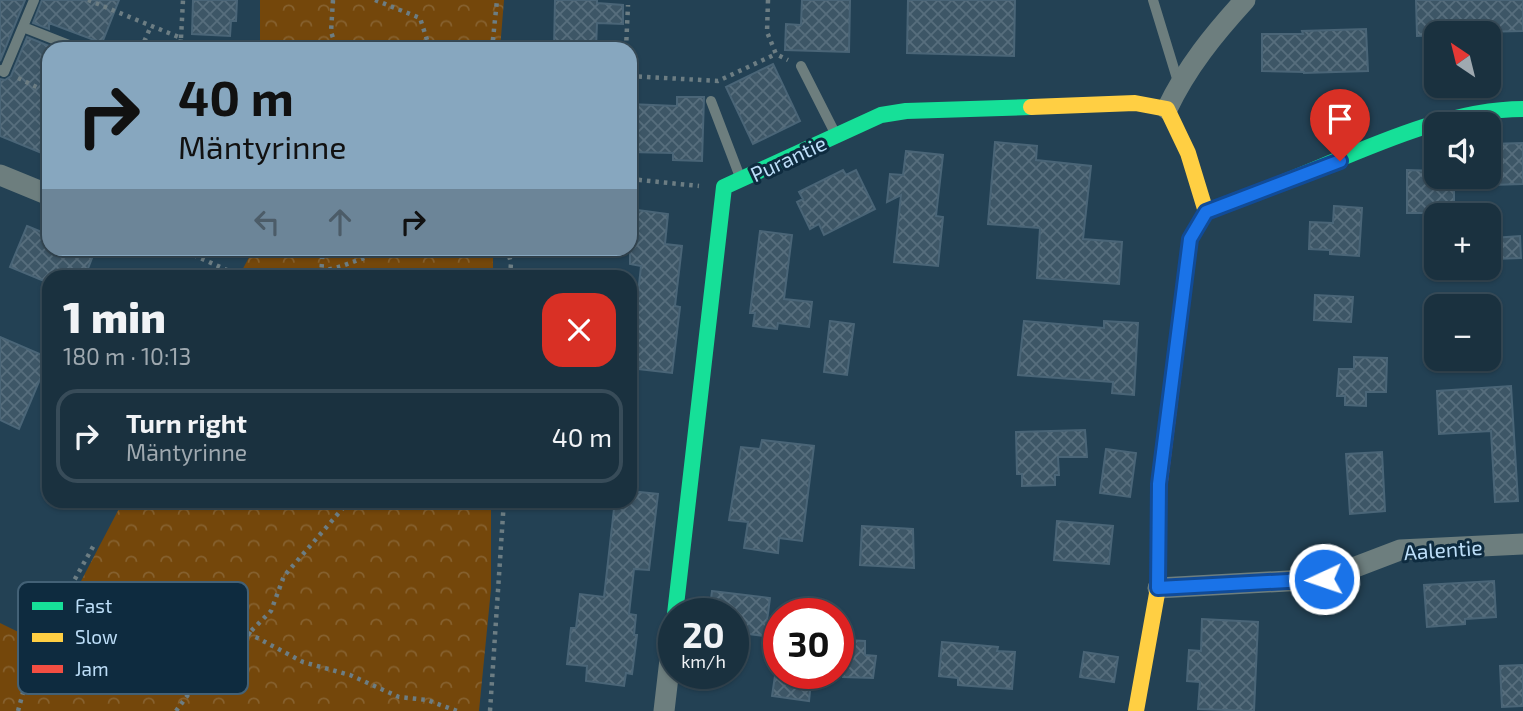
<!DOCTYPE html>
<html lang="en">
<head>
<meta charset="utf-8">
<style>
	body { margin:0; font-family:"Exo 2",sans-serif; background:#233946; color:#f1f3f6; height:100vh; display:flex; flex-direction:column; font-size:26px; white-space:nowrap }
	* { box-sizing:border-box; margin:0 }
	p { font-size:23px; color:#9fa9b0 }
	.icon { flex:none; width:38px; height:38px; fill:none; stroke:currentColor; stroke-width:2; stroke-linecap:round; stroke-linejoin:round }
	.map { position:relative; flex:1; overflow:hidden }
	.side { position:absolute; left:42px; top:270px; width:595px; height:238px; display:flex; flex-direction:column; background:#1a313f; border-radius:21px; box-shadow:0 2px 5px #0004,0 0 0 2px #384c59 }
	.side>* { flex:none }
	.banner { position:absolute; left:42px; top:42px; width:595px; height:214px; border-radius:21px; box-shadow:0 2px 5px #0004,0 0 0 2px #384c59; background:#87a7bf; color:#111; overflow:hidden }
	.needle { width:46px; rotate:325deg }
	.fabs { position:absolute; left:1424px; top:21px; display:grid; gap:14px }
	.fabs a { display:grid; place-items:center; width:77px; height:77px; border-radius:14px; background:#1a313f; box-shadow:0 2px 5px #0004,0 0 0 2px #384c59; font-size:35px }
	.speed { position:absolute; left:658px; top:598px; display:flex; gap:14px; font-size:35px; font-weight:700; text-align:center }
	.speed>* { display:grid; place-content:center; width:91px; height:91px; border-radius:50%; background:#1a313f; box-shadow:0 2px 5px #0004,0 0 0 2px #384c59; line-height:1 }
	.speed small { font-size:18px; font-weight:400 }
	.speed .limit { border:10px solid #d22; background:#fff; color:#111 }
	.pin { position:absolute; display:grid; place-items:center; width:60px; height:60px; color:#fff; margin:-72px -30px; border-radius:50% 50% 50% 0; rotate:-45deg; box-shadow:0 0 7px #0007 }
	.pin .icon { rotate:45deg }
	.me { position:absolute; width:77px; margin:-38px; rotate:267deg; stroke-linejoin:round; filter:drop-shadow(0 0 5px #0008) }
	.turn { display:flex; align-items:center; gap:24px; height:147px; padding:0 21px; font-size:32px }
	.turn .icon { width:91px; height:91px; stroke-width:2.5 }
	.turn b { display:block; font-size:49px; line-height:60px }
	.lanes { display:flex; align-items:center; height:66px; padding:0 21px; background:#0003; justify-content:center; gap:35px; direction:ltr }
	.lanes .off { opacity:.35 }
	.round { display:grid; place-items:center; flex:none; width:74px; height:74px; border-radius:21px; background:#233946 }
	.head { display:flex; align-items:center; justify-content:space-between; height:119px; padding:0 21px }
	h1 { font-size:42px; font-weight:800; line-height:52px }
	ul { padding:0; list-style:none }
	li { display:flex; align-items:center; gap:21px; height:94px; margin:0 14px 10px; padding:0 7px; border:4px solid #384c59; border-radius:21px }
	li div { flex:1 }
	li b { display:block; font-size:26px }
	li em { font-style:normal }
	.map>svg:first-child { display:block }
	.forest { fill:url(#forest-crowns) }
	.building { fill:url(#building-cross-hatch); stroke:#4a6577; stroke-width:2 }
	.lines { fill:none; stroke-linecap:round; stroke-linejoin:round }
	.path { stroke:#6c7d83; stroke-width:4.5; stroke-dasharray:3.5 5; stroke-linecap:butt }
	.lane { stroke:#6d7e7e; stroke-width:10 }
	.street { stroke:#6d7e7e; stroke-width:21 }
	.fast { stroke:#16e098; stroke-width:16 }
	.slow { stroke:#ffcf43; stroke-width:16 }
	.jam { stroke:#f24e42; stroke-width:16 }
	.route-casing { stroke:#114b97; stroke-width:18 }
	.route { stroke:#1a73e8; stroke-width:12 }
	.labels { text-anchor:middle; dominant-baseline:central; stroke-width:6; stroke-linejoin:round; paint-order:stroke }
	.street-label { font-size:21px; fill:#bddef8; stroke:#0e2b3f }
	.key { fill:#0e2b3f; stroke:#436176; stroke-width:2 }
	.key-label { font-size:19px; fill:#bddef8 }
</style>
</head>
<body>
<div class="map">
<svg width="1523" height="711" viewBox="0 0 1523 711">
	<defs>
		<pattern id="forest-crowns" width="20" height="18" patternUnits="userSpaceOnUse" patternTransform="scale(1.75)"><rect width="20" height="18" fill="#74470b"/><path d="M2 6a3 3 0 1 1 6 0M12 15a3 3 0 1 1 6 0" fill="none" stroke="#86612f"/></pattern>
		<pattern id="building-cross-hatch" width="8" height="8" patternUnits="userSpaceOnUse" patternTransform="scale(1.75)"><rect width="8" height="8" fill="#3d5666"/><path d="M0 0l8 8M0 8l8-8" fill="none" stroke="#576e7d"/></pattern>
	</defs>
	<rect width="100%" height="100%" fill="#234154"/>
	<path class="forest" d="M260,0H504L500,49H260Z
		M254,248L493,249V276H239Z
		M123,501H491V589L479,711H0V623L47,646Z"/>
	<path class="building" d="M0,0H25L0,61Z
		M42,0H119L102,43L49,23V29L33,23Z
		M193,0H237L236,21H231L230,36L192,34Z
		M555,0H597V3L623,5V24L597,23L596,49H554Z
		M802,0H850L849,52L785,50L786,24L801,25Z
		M908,0H1015L1014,56L907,53Z
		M1416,0H1523V31L1437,33V35L1417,36Z
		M1366,29L1368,71L1304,73V72L1262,71V34H1303L1302,31Z
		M27,37L49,46V156L0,136V79L5,80L11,76Z
		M773,64L800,121L753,144L726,87Z
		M677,97H704L702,161L673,160V153L630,152V104L677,106Z
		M995,142L1037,146L1036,160L1091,166L1083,239L1122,242L1119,284L1037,278L1040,228L988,224Z
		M1523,143V184L1491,185L1490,144Z
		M906,151L943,155L936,216L943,217L938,266L894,262L901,195L887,202L890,174L903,175Z
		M843,170L846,175L856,170L875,209L824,235L819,224L810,229L797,202L803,199L799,192Z
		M1407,170L1437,171V177H1454V213H1407Z
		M1334,206L1362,208L1359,256L1330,254V250L1309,249L1310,222L1333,223Z
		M630,209L668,214L665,244L682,246L675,306L680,307L672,373L630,368L641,266L630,264Z
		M27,226L49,235V248H83L94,253L85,276H49V283L10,267Z
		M760,231L792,235L784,299L812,302L809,327L778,323L777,329L753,326L755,313H750Z
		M1520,236L1521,258L1493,259V238Z
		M1315,295L1353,297L1351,322L1314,320Z
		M830,321L854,324L847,375L824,372Z
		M1024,321L1104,328V321L1138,323L1134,395L1112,393L1113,382L1018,375Z
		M0,337L49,358L19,429L0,420Z
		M1354,357L1387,358L1386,392H1366V406L1345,405V396H1337L1339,369H1354Z
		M1511,386L1518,501L1495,502L1491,431L1439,434L1437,391Z
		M1085,430L1087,457H1058L1059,475H1055V485L1022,486V474H1017L1016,432Z
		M762,440L814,446L802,541L779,538L778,553L744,548L748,522L729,520L741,447L760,449Z
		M1106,449L1136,453L1130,497L1100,493Z
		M1382,452L1385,511L1350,514L1346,454Z
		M630,491L658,494L649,570L634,569L629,614L636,615L634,635H637L632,674L626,673L624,686L586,681L587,666L567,664L571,628H576L580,594L604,597L615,500H630Z
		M1057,521L1113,526L1109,564L1054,560Z
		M862,526L913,529L914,568L860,565Z
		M1494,581L1496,617L1465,619V624L1427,627L1424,585Z
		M712,591L770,598L765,636L733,632V614H709Z
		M1202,619L1258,622L1254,711L1198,709L1200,682L1187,681L1189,650L1201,651Z
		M846,640L865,641V655L876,656L873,678L843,677Z
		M942,642L998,647L997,651L1015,652L1012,689L958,685V678L939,676Z
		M1084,652L1118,657L1114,682L1080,677Z
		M1523,665V706L1502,707L1500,666Z
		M775,676L811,681L809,701L772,696Z"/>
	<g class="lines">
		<path class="path" d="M88,0L181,38L180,49
			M333,0L331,32L337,49
			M375,0L420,18L430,49
			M768,0L767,32L776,54L788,60
			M181,38L183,0
			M141,49L151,26
			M492,49L497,0
			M626,49L628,5
			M630,76L718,81L776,54
			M18,78L49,93
			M630,179L699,186
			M178,248L229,271L253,276
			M507,248L511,263L510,276
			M304,276L342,266L391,248
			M321,276L323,248
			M248,633L303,662L350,675L399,697L427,700L457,711
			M18,711L34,652L94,545
			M176,711L190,692L271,611L284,576L350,500
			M490,711L504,500"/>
		<path class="lane" d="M1153,0L1179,85
			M23,27L79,49
			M801,66L835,133
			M0,70L4,72L34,0
			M711,101L740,177"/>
		<path class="street" d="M1167,109C1187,67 1214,34 1245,0
			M0,175L49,195
			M1158,588L1324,579L1400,550L1523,544
			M664,711L674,625"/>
		<path class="fast" d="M1284,182C1357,153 1444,109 1523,109
			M675,614L724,187L881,115L906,111L1031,107"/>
		<path class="slow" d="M1031,107L1135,103L1167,109L1188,153L1206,212
			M1136,711L1158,588L1159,489"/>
		<path class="jam" d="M1159,489L1190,239L1206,212L1284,182"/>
	</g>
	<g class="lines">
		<defs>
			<path id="route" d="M1324,579L1158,588L1159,484L1190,239L1206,212L1340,161"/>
		</defs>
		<use href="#route" class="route-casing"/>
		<use href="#route" class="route"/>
	</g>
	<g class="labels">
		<g class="street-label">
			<text transform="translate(788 158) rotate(-25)">Purantie</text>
			<text transform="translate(1443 549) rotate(-4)">Aalentie</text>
		</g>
	</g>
	<rect x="18" y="582" width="230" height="112" rx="10" class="key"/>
	<rect x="32" y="602" width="31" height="8" fill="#16e098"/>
	<rect x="32" y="633" width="31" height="9" fill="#ffcf43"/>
	<rect x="32" y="665" width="31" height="8" fill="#f24e42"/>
	<g class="key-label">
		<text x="75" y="613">Fast</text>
		<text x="75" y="644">Slow</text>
		<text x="75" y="676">Jam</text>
	</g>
</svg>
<div class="fabs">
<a><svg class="needle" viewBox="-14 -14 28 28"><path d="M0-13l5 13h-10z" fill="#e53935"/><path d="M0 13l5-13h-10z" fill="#9fa9b0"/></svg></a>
<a><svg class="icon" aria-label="sound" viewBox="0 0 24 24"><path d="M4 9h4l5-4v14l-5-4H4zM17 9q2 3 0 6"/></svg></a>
<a>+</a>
<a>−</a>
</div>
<div class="speed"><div>20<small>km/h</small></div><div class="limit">30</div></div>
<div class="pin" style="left:1340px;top:161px;background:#d93025"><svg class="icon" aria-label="arrive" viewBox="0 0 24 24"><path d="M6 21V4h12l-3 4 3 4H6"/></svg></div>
<svg class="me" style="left:1324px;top:579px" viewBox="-20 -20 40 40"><circle r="17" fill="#1a73e8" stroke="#fff" stroke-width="3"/><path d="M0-11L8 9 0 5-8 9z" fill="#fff"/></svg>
<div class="banner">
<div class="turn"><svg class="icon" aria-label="right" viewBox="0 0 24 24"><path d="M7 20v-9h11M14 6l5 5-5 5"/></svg><div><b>40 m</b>Mäntyrinne</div></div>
<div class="lanes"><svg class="icon off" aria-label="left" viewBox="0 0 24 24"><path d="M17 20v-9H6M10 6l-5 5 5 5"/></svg><svg class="icon off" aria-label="ahead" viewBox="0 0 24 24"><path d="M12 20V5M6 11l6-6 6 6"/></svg><svg class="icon" aria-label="right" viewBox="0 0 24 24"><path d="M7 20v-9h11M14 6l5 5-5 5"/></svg></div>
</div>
<section class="side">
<div class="head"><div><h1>1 min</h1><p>180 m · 10:13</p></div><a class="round" style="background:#d93025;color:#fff"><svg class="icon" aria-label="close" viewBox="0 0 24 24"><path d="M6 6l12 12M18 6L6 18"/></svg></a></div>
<ul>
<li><svg class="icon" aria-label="right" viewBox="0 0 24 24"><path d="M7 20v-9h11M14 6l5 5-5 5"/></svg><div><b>Turn right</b><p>Mäntyrinne</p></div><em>40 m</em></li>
</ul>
</section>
</div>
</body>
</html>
